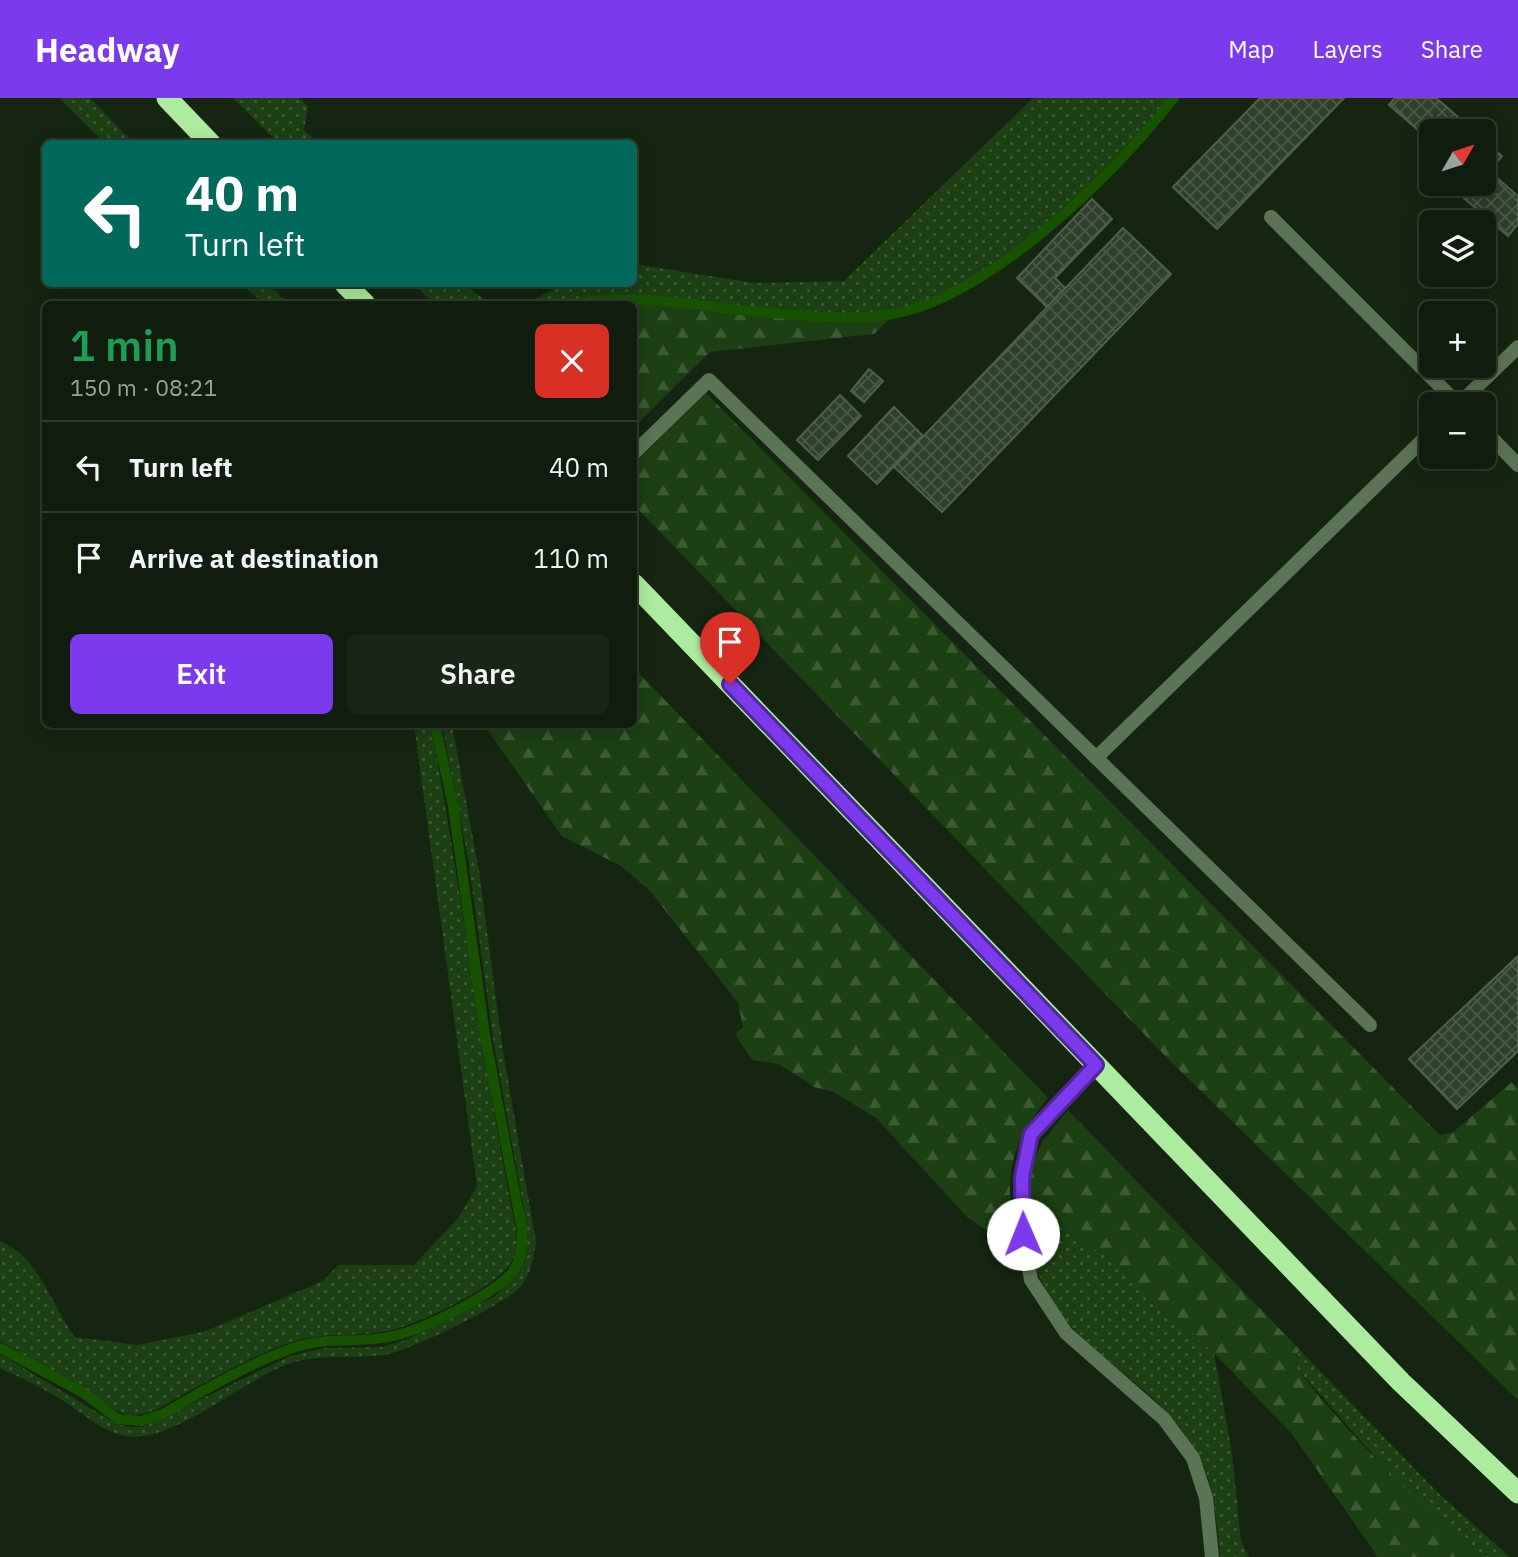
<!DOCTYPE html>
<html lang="en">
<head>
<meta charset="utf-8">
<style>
	body { margin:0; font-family:"IBM Plex Sans",sans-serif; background:#192516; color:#f1f3f6; height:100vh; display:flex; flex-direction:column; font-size:26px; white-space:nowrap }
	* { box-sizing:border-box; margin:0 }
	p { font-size:23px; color:#9ca19d }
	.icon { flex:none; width:38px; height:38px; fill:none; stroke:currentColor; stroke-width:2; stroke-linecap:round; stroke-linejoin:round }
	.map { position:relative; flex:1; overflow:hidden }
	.drawer { position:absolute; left:42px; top:203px; width:595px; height:427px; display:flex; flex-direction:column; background:#101c0d; border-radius:10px; box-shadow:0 4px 18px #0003,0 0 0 2px #303a2e }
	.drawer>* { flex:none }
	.banner { position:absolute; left:42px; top:42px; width:595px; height:147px; border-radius:10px; box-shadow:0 4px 18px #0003,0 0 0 2px #303a2e; background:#00695c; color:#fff; overflow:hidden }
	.needle { width:46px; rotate:51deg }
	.fabs { position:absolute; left:1419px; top:21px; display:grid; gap:14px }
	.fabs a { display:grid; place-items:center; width:77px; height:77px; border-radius:10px; background:#101c0d; box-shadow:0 4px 18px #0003,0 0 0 2px #303a2e; font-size:35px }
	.pin { position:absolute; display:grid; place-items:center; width:60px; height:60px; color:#fff; margin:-72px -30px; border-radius:50% 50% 50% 0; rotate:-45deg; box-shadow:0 0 7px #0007 }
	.pin .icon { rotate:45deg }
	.me { position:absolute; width:77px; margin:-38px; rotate:359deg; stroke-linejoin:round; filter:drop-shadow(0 0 5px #0008) }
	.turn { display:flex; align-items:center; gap:24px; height:147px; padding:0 28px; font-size:32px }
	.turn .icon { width:91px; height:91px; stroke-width:2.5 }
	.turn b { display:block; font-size:49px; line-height:60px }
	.round { display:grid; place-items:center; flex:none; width:74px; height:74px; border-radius:10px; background:#192516 }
	.headline { display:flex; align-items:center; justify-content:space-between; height:119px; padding:0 28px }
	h1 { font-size:42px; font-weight:600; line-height:52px; color:#1e9e55 }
	.action { display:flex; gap:14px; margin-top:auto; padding:14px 28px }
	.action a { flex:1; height:80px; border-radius:10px; background:#7c3aed; color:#fff; font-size:28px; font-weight:600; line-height:80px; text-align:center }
	.action a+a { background:#192516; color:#f1f3f6 }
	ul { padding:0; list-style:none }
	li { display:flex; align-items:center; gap:21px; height:91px; padding:0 28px; border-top:2px solid #303a2e }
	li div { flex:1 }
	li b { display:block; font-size:26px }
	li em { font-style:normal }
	header { display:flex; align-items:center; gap:42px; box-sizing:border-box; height:98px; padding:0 35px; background:#7c3aed; color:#fff }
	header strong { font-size:33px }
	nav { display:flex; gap:38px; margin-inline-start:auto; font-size:24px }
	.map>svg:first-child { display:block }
	.grass { fill:url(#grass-dots) }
	.forest { fill:url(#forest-firs) }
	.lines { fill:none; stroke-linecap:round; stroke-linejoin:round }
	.stream { stroke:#175200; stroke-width:10 }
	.building { fill:url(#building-cross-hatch); stroke:#4e614a; stroke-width:2 }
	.lane { stroke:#5c7456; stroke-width:14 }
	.street { stroke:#5c7456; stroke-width:14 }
	.highway { stroke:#adec9e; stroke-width:21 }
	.route-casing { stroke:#51269a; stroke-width:18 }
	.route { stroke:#7c3aed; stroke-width:12 }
</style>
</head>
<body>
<header>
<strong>Headway</strong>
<nav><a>Map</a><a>Layers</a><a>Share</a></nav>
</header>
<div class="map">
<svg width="1518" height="1459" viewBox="0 0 1518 1459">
	<defs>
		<pattern id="grass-dots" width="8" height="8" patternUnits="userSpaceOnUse" patternTransform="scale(1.75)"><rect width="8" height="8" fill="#1c3f13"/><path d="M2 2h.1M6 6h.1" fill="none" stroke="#3c5a34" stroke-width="1.8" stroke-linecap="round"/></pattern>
		<pattern id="forest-firs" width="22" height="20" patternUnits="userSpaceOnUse" patternTransform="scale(1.75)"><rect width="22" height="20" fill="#1c3f13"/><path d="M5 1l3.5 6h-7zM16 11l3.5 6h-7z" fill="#3c5a34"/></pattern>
		<pattern id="building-cross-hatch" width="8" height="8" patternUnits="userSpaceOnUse" patternTransform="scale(1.75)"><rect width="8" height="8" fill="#2e3f2a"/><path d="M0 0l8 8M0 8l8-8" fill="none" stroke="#4b5a47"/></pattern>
	</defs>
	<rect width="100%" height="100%" fill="#152511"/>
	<path class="grass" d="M59,0H90L134,45H104Z
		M233,0H299L308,8L304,32L318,45H278Z
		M1033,0H1169C1110,78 987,197 888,213C811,226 731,204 656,198C611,195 569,207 525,206L564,186H634V166L754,185L844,183Z
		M243,186H268L289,206H263Z
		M413,186H463L491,206H434Z
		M414,627H431C462,794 482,964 516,1132C517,1143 517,1154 512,1163C498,1189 417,1227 388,1233C356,1239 324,1234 292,1244C256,1256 220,1277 186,1295C172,1302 159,1312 143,1316C133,1318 126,1317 117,1313L0,1243V1143C41,1161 50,1206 75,1239L138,1247L206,1233L323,1183L338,1167H414L459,1119L477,1088Z
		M442,627H452L479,773L503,953L536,1144C534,1160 531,1175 521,1188C506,1206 408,1254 384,1257C354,1261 324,1256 294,1264C246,1278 175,1346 126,1338C100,1334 75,1308 52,1296C35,1286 17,1278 0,1270V1256L110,1322L127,1329H143L290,1258L324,1250L383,1249L405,1242L495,1198L520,1171L525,1154L523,1107L494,947L468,761Z
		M1030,1110L1113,1163L1214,1255L1232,1355L1241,1443L1249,1459H1220C1216,1422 1215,1383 1195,1351C1139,1257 1024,1246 1030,1110Z
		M1299,1251L1438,1395L1510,1459H1477L1399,1386L1296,1269Z"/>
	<path class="forest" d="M654,206C732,217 810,225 889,221L874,236L710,254L634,329V207Z
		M706,295L1440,1037L1452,1035L1512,984L1518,990V1302L1169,962L634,407V366Z
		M634,570L1048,1000C1008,1049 1005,1078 1014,1140L990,1135L967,1119L876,1020L834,994L814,989L779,966L752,962L735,936L743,929L738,905L650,793L621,768L562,738L484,627L634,626Z
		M1068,1012L1299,1251L1296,1269C1349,1339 1414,1399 1477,1459H1378L1292,1336L1214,1255L1113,1163L1030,1110L1031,1069L1042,1044Z"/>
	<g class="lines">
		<path class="stream" d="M575,206C636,194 699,209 760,214C801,217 845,223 887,217C986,203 1114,77 1174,0
			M0,1250L82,1294L118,1321L142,1323L165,1315C206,1291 248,1266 293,1250C326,1238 360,1246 393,1238C422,1232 496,1196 513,1173C522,1161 522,1145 522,1132L485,937L453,708L435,626"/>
	</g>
	<path class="building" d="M1260,0H1344L1217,131L1173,89Z
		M1395,0H1436L1474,33H1432V44L1389,7Z
		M1484,42L1502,58L1489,73L1518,98V126L1508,138L1459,96L1468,86H1484Z
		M1092,101L1112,121L1055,180L1065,190L1047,209L1017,180Z
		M1123,130L1171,176L942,414L894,369Z
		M869,271L883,283L864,304L851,293Z
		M840,297L861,318L818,362L797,342Z
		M894,309L923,338L877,386L848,358Z
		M1518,858V953L1457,1011L1409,961Z"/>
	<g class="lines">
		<path class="lane" d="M1271,119L1458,306
			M1459,306L1518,249
			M1484,332L1518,367
			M634,355L709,282L1370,927
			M1096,660L1432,333"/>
		<path class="street" d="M1095,967L1031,1036L1022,1079L1023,1136L1031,1182L1066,1235L1164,1321L1193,1360L1206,1400L1212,1459"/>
		<path class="highway" d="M167,0L211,46
			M345,186L365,206
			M634,486L1401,1284L1518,1395"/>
	</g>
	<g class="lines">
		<defs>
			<path id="route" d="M730,586L1096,967L1031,1036L1022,1079L1023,1136"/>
		</defs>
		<use href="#route" class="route-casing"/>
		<use href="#route" class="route"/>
	</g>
</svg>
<div class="fabs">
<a><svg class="needle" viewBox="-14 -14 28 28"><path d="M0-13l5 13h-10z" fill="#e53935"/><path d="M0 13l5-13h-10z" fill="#9ca19d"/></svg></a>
<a><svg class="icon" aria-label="layers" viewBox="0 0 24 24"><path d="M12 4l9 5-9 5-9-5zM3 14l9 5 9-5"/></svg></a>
<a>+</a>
<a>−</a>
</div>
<div class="pin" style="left:730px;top:586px;background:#d93025"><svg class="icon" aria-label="arrive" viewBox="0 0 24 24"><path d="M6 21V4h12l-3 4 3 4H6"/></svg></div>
<svg class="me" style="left:1023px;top:1136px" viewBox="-20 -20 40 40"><circle r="19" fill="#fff"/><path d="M0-13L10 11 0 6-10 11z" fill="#7c3aed"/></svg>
<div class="banner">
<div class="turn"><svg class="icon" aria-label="left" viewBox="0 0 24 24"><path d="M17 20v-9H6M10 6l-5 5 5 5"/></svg><div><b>40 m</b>Turn left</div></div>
</div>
<section class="drawer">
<div class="headline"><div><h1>1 min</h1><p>150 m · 08:21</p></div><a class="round" style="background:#d93025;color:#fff"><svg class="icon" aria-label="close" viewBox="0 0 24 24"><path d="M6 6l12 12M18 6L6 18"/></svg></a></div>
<ul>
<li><svg class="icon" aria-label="left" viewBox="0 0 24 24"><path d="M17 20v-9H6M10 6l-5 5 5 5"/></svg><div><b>Turn left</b></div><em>40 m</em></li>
<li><svg class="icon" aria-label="arrive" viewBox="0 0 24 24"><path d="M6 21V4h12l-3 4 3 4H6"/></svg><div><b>Arrive at destination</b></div><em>110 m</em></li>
</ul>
<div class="action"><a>Exit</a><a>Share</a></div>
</section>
</div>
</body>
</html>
